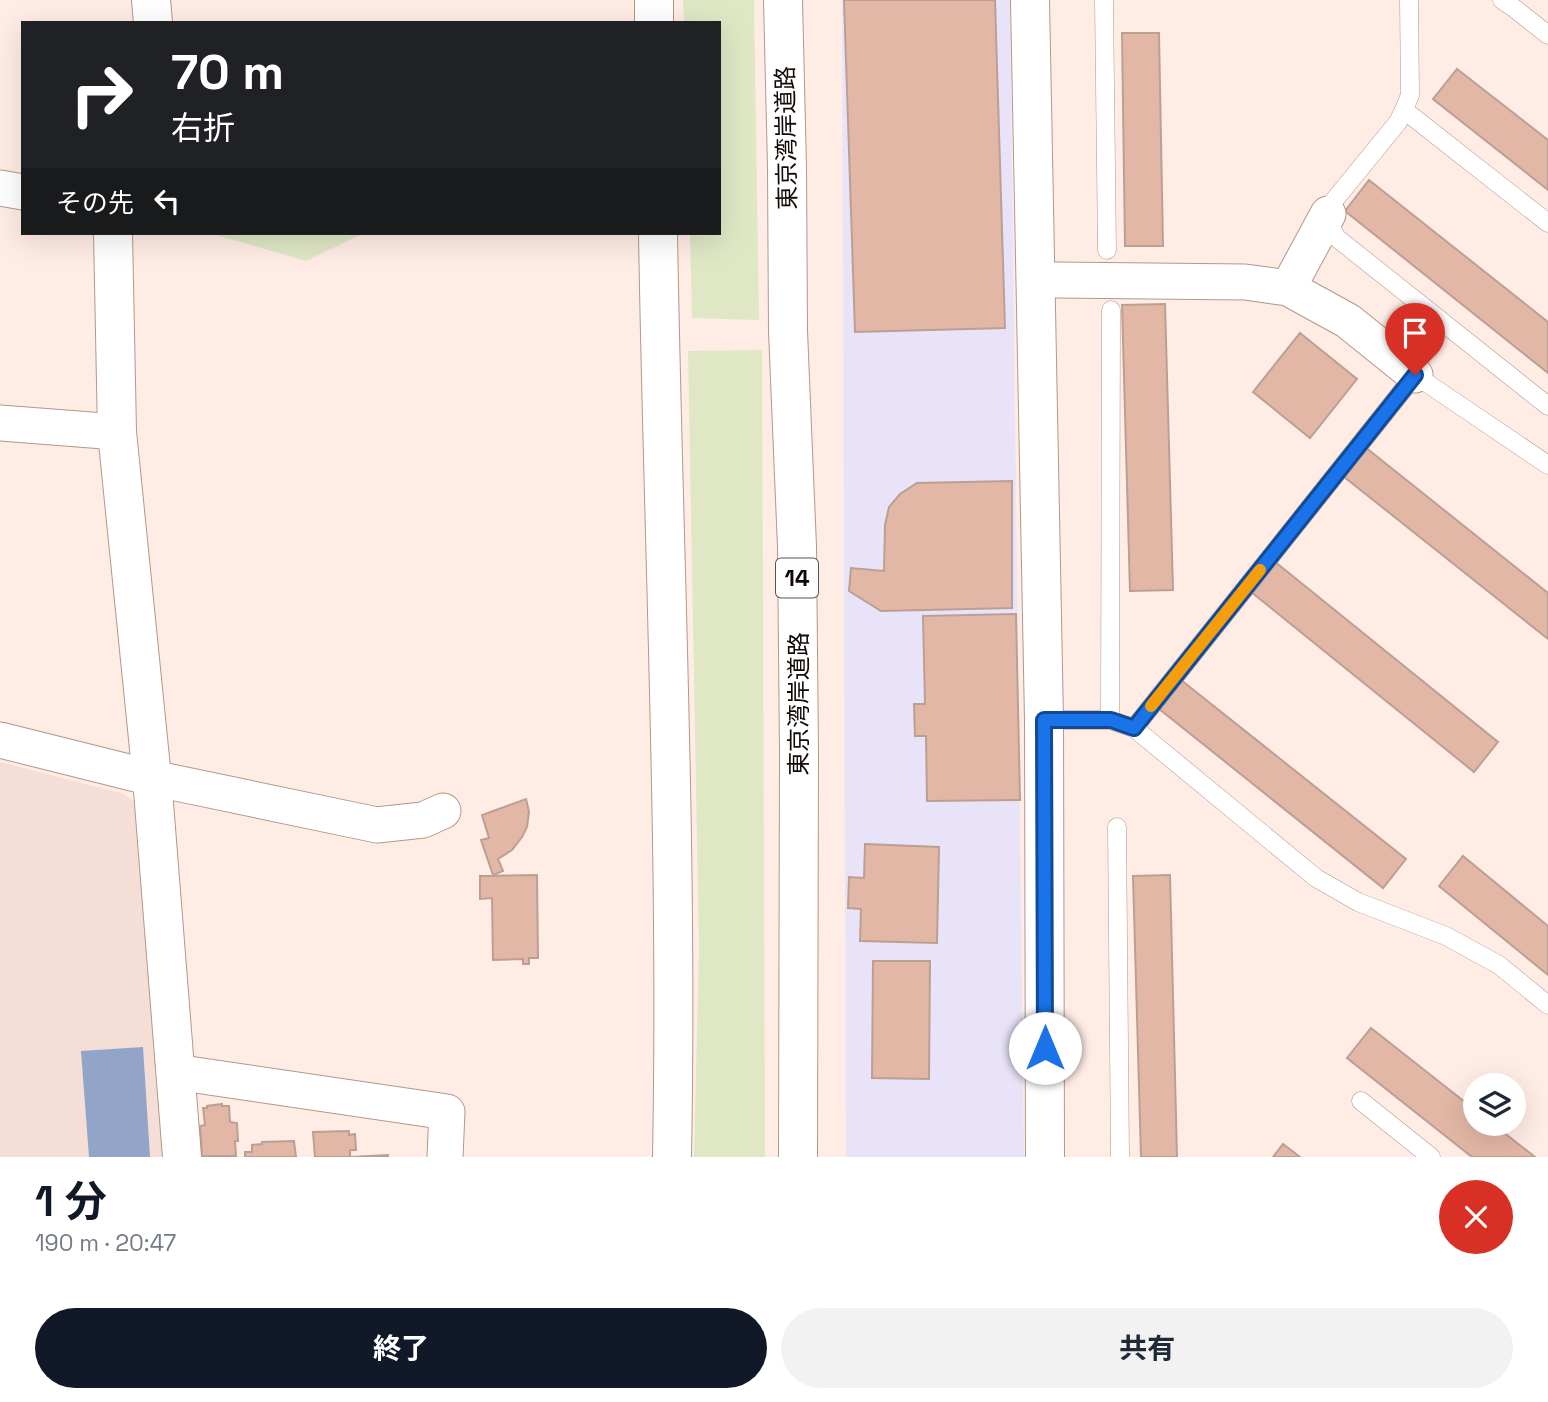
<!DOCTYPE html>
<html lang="ja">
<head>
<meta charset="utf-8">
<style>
	body { margin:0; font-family:"Space Grotesk","Noto Sans JP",sans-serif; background:#f2f2f3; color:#1f2937; height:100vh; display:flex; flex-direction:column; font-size:26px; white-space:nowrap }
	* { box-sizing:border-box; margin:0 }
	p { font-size:23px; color:#747a83 }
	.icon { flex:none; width:38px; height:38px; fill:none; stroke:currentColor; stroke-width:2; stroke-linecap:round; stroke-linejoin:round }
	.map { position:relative; height:1157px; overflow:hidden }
	.side { display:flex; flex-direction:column; background:#fff; flex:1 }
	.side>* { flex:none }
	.hud { position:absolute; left:21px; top:21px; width:700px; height:214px; border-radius:0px; box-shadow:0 7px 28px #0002; background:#202124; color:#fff; overflow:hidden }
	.controls { position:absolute; left:1463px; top:1073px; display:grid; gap:14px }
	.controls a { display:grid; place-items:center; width:63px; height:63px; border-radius:50%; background:#fff; box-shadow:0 7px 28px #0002; font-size:35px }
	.pin { position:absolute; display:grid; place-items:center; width:60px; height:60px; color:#fff; margin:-72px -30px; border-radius:50% 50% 50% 0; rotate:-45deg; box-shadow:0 0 7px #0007 }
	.pin .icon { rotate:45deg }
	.me { position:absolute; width:77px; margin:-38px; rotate:0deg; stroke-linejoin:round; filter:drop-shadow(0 0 5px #0008) }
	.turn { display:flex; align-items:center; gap:24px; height:147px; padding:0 35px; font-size:32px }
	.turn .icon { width:91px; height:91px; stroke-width:2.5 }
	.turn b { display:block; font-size:49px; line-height:60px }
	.then { display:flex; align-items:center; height:66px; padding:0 35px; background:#0003; gap:14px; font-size:26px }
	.round { display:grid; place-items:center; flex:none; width:74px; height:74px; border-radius:37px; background:#f2f2f3 }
	.summary { display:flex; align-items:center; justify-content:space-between; height:119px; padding:0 35px }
	h1 { font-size:42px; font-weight:700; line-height:52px; color:#111827 }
	.action { display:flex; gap:14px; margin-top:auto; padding:14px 35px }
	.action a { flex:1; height:80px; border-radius:42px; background:#111827; color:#fff; font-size:28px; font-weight:700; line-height:80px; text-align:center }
	.action a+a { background:#f2f2f3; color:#1f2937 }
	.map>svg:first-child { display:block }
	.commercial { fill:#e8e3f9 }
	.built { fill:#f5ded5 }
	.green { fill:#dfe7c5 }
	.water { fill:#92a4c8 }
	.building { fill:#e3b7a5; stroke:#bc9f93; stroke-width:2 }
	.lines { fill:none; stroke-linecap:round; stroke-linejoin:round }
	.lane-casing { stroke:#b3978b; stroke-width:19 }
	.street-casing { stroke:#b3978b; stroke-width:37 }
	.secondary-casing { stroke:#b3978b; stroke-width:40 }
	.highway-casing { stroke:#b3978b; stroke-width:40 }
	.lane { stroke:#fff; stroke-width:18 }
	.street { stroke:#fff; stroke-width:35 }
	.secondary { stroke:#fff; stroke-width:38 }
	.highway { stroke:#fff; stroke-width:38 }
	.route-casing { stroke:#114b97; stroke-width:18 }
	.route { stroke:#1a73e8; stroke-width:12 }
	.slow { stroke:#f59e0b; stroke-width:12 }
	.labels { text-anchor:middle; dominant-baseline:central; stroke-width:6; stroke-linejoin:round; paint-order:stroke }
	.shield { fill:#fefefe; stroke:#595250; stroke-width:2 }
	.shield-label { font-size:23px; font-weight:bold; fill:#120905 }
	.street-label { font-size:24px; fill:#120905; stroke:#fefefe }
</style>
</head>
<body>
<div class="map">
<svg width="1548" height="1157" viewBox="0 0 1548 1157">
	<rect width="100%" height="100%" fill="#ffece5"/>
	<path class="commercial" d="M842,0H1010L1024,1157H846Z"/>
	<path class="built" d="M0,762L124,794L138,805L164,1157H0Z"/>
	<path class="green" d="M683,0H754L759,320L692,318L690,233H719V23H684Z
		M210,233H364L306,261Z
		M762,350L765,1157H694L699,949L688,351Z"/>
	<path class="water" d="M143,1047L150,1157H89L81,1051Z"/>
	<path class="building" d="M844,0H995L1005,328L855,332Z
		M1122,33H1159L1163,246H1125Z
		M1457,69L1548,140V190L1433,99Z
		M1369,180L1548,322V373L1345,211Z
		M1165,304L1173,590L1130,591L1122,305Z
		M1300,333L1357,379L1310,438L1253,392Z
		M1365,447L1548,593V639L1343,476Z
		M1012,481V608L881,611L849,591L851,568L884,571L885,525L889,507L900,494L917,483Z
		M1274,561L1498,742L1474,772L1250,591Z
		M1016,614L1020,800L927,801L926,736H915L914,704H925L923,616Z
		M1181,680L1406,859L1383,888L1158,708Z
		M526,799L529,812L527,827L522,837L512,850L498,859L503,871L493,875L481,840L489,838L482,815Z
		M865,844L939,847L937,943L860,941L861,909L848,908L849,877L864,878Z
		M1463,856L1548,926V975L1439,886Z
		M537,875L538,958H529V964H523V959L493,960L492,898L480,899V876Z
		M1170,875L1177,1157H1141L1133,876Z
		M873,961H930L929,1079L872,1078Z
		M1371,1028L1475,1110V1124H1493L1535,1157H1472L1347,1058Z
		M222,1104V1106H229L230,1122L237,1123L238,1141H235L236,1156H202L200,1126L205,1125L203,1108H207V1106Z
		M349,1131V1135L355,1134L356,1150H350V1157L388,1155V1157H315L313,1132Z
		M294,1141L296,1157H245V1152H252V1145L262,1144V1142Z
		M1283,1144L1300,1157H1273Z"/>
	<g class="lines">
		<defs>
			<path id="lane" d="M1104,0L1107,250
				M1409,0L1410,95L1404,110L1398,122L1332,203C1327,217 1329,225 1337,238L1548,406
				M1502,0L1514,8L1548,35
				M1404,110L1548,223
				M1044,720H1110L1134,728L1316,878L1358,902L1446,936L1499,965L1548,1005
				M1110,720L1111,310
				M1134,728L1415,375L1548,465
				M1117,827L1120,1157
				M1361,1101L1431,1157"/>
			<path id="street" d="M0,188L23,192
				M1056,280L1245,282L1288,288L1348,321L1415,375
				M1288,288L1328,214
				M0,423L117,432
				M0,740L152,778L377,825L423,820L443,811
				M175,1072L447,1112L445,1157"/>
			<path id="secondary" d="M151,0L153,23
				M1030,0L1044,720L1045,1157
				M113,233L117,432L152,778L182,1157"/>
			<path id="highway" d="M654,0V23
				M783,0L787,167L788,331L797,547L799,753L798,1157
				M658,233C663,541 678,849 672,1157"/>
		</defs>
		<use href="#lane" class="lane-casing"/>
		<use href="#street" class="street-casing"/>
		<use href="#secondary" class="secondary-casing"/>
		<use href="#highway" class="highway-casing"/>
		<use href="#lane" class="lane"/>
		<use href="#street" class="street"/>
		<use href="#secondary" class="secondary"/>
		<use href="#highway" class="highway"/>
	</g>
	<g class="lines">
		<defs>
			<path id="route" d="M1045,1048L1044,720H1111L1134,728L1415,375"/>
		</defs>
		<use href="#route" class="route-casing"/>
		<use href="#route" class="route"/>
		<path class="slow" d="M1151,706L1260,570"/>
	</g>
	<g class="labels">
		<rect class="shield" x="776" y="558.5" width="42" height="39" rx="5"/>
		<g class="shield-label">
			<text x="797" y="578">14</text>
		</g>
		<g class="street-label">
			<text transform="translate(786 138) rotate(-91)">東京湾岸道路</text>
			<text transform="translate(798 704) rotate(-90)">東京湾岸道路</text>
		</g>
	</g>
</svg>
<div class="controls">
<a><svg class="icon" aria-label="layers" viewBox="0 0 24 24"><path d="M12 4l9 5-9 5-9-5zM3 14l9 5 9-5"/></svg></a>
</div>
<div class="pin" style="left:1415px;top:375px;background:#d93025"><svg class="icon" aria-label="arrive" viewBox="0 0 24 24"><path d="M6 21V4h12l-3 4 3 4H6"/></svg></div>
<svg class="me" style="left:1045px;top:1048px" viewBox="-20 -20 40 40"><circle r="19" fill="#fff"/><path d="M0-13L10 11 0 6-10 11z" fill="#1a73e8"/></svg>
<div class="hud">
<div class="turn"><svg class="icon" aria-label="right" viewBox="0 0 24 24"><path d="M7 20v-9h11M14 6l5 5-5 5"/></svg><div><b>70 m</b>右折</div></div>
<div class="then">その先<svg class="icon" aria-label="left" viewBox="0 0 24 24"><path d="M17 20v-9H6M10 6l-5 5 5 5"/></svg></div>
</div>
</div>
<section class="side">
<div class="summary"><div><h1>1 分</h1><p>190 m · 20:47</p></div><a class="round" style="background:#d93025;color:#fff"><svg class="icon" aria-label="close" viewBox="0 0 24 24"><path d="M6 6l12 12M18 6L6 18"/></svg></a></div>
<div class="action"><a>終了</a><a>共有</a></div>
</section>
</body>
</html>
